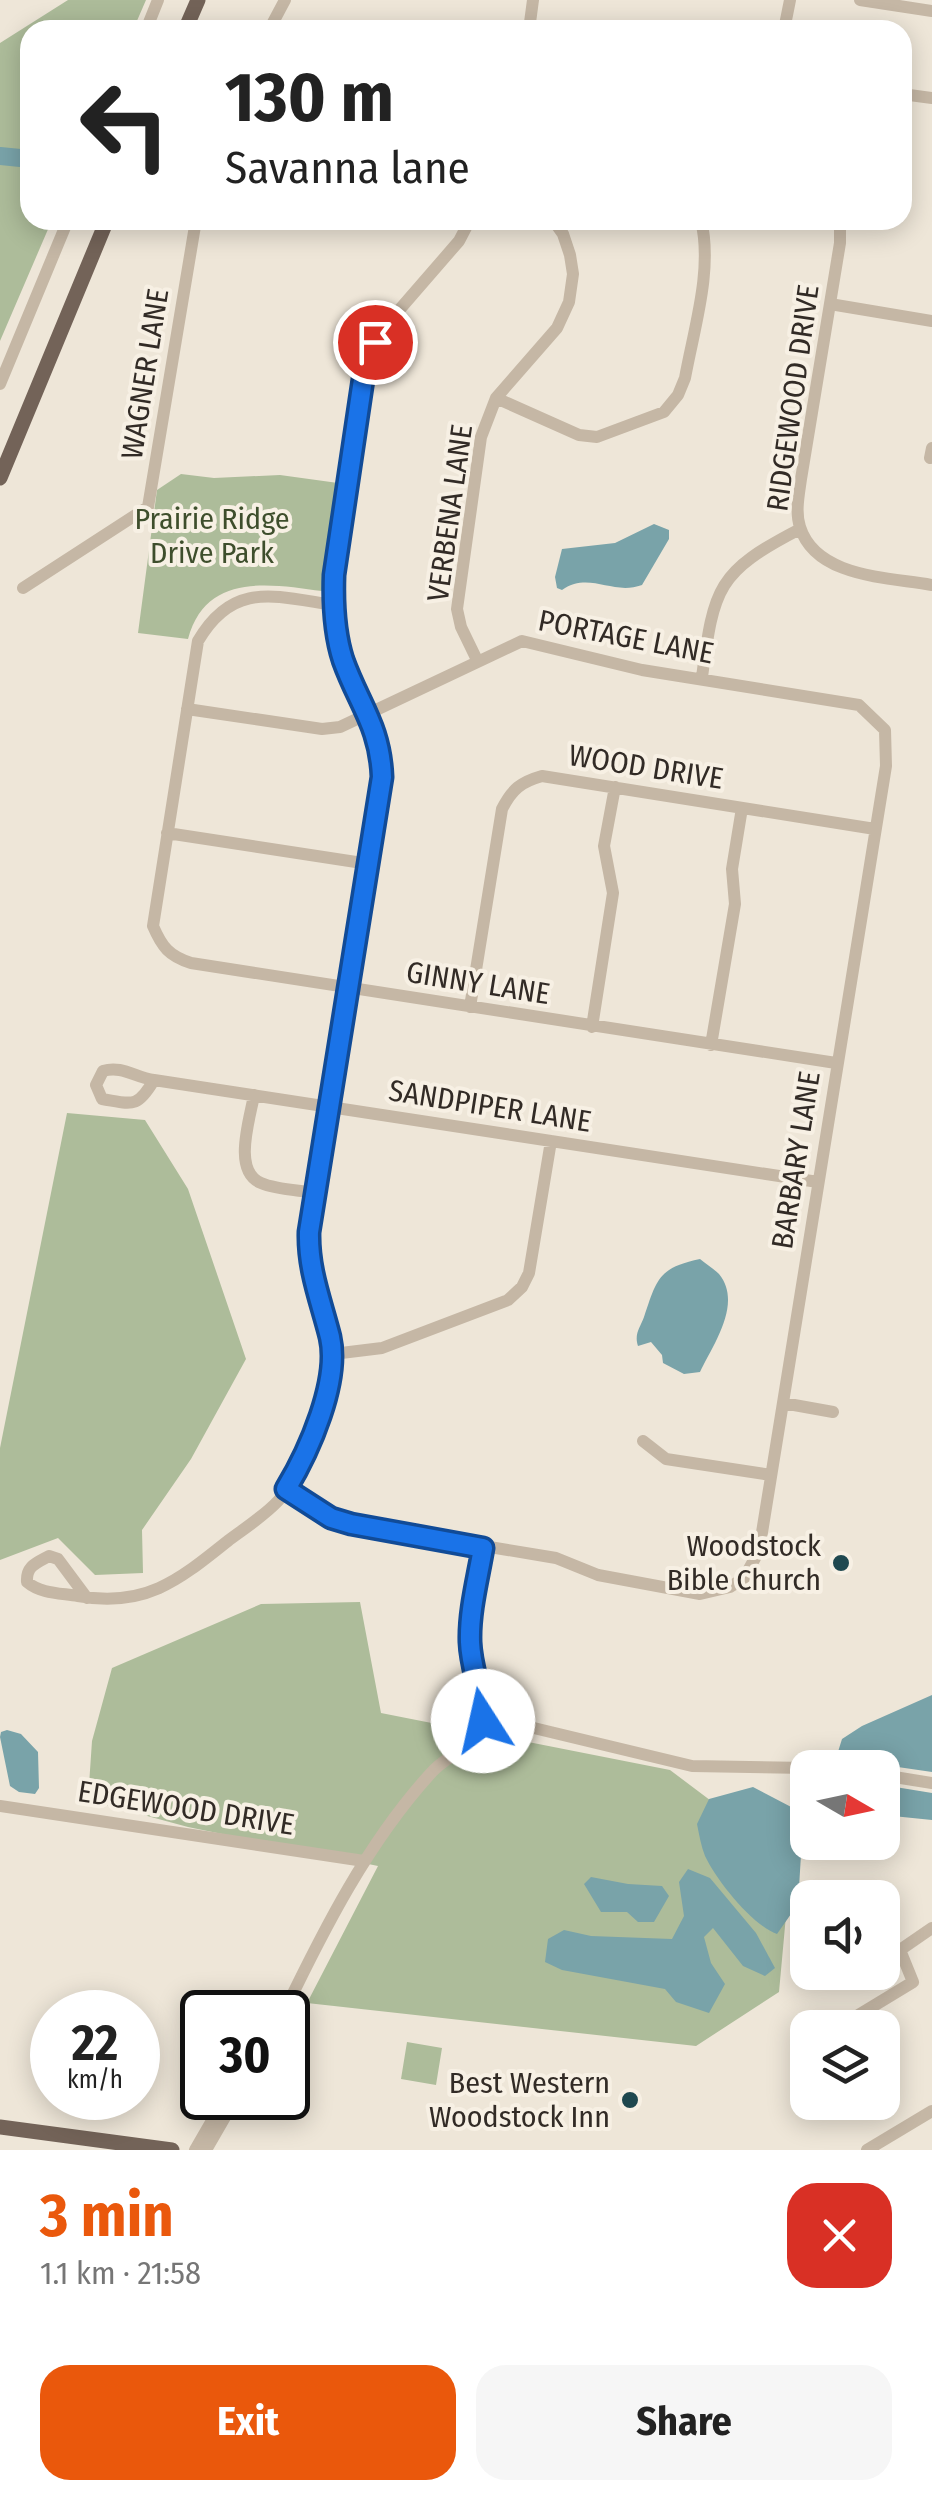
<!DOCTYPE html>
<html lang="en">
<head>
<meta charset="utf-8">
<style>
	body { margin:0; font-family:"Fira Sans Condensed",sans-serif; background:#f6f6f6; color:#222; height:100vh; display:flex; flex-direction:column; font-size:38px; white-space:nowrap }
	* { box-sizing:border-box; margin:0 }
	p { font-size:32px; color:#767676 }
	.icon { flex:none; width:55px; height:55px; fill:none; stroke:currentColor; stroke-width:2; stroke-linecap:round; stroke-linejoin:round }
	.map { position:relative; height:2150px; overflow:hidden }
	.details { display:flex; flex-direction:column; background:#fff; flex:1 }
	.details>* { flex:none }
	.hud { position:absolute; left:20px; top:20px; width:892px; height:210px; border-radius:30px; box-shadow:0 5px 25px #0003; background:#fff; color:#222; overflow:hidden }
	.needle { width:65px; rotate:99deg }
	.controls { position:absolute; left:790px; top:1750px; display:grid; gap:20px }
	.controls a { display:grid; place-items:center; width:110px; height:110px; border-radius:20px; background:#fff; box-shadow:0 5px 25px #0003; font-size:50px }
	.speed { position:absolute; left:30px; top:1990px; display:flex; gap:20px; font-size:50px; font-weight:700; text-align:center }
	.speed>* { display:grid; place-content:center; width:130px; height:130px; border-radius:50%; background:#fff; box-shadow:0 5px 25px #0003; line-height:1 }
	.speed small { font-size:25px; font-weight:400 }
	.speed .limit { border:5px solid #111; border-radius:15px; background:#fff; color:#111 }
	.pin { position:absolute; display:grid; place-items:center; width:85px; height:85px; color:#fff; margin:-42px; border:5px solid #fff; border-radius:50%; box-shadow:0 2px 10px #0007 }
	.me { position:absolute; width:110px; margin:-55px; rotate:350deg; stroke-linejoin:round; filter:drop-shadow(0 0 8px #0008) }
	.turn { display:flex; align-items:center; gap:35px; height:210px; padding:0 40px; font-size:45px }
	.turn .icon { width:130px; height:130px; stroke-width:2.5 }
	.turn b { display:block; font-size:70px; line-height:85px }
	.round { display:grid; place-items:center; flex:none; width:105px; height:105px; border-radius:30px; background:#f6f6f6 }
	.overview { display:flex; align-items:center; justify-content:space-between; height:170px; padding:0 40px }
	h1 { font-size:60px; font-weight:700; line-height:75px; color:#ea580c }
	.action { display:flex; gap:20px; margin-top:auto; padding:20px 40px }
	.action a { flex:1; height:115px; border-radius:30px; background:#ea580c; color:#fff; font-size:40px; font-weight:700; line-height:115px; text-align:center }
	.action a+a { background:#f6f6f6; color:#222 }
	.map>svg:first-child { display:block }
	.green { fill:#adbc9a }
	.water { fill:#79a3a9 }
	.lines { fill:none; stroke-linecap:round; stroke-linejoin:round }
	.river { stroke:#79a3a9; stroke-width:18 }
	.minor { stroke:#c5b7a5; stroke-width:12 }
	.major { stroke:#736358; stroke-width:15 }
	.route-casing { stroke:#114b97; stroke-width:25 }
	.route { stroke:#1a73e8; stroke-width:18 }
	.poi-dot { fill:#1f484f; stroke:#f7f0e4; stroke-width:4 }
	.labels { text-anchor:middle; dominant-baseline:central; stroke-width:8; stroke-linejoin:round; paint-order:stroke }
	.street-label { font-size:30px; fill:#322b26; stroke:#f7f0e4 }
	.park-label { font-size:30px; fill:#3e4e2c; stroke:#f7f0e4 }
	.poi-label { font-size:30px; fill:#322b26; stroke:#f7f0e4; text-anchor:end }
</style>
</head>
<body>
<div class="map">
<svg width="932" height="2150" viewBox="0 0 932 2150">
	<rect width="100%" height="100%" fill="#eee6d8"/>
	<path class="green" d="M68,0H146L133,30H30V220H52L0,341V43Z
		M181,474L214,478L280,475L338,483L322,591C270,584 206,572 188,639L138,633L157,490Z
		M67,1113L145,1120L188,1189L246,1359L191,1459L142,1530L143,1573L95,1575L58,1538L0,1560V1448Z
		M360,1602L381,1713L670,1770L791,1861L779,1992L696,2046L307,2003L378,1866L188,1827L88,1800L92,1741L112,1668L261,1604Z
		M407,2042L442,2048L436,2085L401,2079Z"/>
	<path class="water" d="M654,524L669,530V539L642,585C612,596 590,571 562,590L557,588L555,577L562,549L615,543Z
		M700,1259C706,1264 714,1269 719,1274C743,1303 713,1345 700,1372L684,1374L663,1363L662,1355L651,1342L638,1346C634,1334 640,1328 644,1317C657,1279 658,1268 700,1259Z
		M932,1695V1772L843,1759L837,1755L842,1739L862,1726Z
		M7,1730L21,1734L38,1752L39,1788L35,1794L19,1792L10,1786L0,1737L1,1732Z
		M883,1785L932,1793V1820L883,1815Z
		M753,1787L795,1809L803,1822L798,1904L777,1934C752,1925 717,1881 705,1856C701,1846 699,1834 697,1824L709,1799Z
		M688,1869L710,1878L756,1933L775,1968L765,1976L743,1966L713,1928L704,1937L711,1963L725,1984L709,2013L676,2002L665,1989L562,1970L545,1962L548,1939L564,1930L591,1936L672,1939L684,1916L679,1882Z
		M591,1877L628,1884L662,1886L669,1896L654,1922H638L627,1912H601L584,1884Z"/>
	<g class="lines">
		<path class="river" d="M0,156L30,159"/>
		<path class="minor" d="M860,0L932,11
			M146,30L158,0
			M269,30L285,0
			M529,30L533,0
			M784,30L790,0
			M902,94L932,98
			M840,220V243L801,479C799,494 795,512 800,527C816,578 889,577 932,585
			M830,304L932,321
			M0,384L68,220
			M496,398L579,435L597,437L664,412L678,395L685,378C694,328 713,270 701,220
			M930,458L932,448
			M23,588L148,507L196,220
			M333,605C274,596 233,581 198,641L153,926C162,947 169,956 191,963L836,1063
			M477,660L461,627L457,609L481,437L496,398L557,328L569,302L573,274L570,255L563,234L553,220
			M702,677C714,587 717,572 800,529
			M187,709L322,729L340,727L522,641L642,670L859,705L885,730L886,766L759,1551L744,1578L730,1587L700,1594L598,1575L556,1558L351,1524L331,1518L286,1489
			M167,833L369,864
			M470,1007L502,809C512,789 521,782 542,776L875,829
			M592,1027L613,893L604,846L615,787
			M711,1045L735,904L732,869L742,808
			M154,1080C137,1109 132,1104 102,1099L96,1085L103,1071C122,1065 136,1078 154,1080L818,1182
			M254,1095C250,1119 232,1171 261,1183C277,1190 299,1190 316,1193
			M333,1354L382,1348L508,1300L522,1287L529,1273L551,1141
			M783,1403L833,1412
			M643,1441L666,1459L771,1475
			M87,1598L58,1559L49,1556C36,1563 26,1566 27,1582C41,1594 61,1593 78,1596C146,1608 179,1580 229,1540C245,1528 264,1516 278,1501C294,1484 326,1407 331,1383C342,1333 307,1283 309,1232L381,777V747L343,659L333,605L334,575L365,366L387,324L459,241L470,220
			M483,1718L507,1722
			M513,1723L692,1766L808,1768
			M882,1775L932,1783
			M0,1806L364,1861
			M284,2012C324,1929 368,1842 431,1773C447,1754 476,1748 483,1720C488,1696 472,1669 470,1645C468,1613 478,1579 483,1547
			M852,2019L913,1982L900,1950L932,1928
			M195,2150L225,2098
			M206,2150L236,2098
			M867,2150L932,2111"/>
		<path class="major" d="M185,30L198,0
			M0,478L107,220
			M0,2127L172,2150"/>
	</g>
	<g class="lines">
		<defs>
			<path id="route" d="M375,342L365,366L334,575C333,604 334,632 343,660C359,705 380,726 382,777L309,1232C308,1270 321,1301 330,1337C340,1381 309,1451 286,1489L331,1518L351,1524L483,1548C478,1578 469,1611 470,1642C471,1670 483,1694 483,1721"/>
		</defs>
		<use href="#route" class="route-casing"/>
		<use href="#route" class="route"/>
	</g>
	<g class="poi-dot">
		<circle cx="841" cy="1563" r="10"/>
		<circle cx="630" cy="2100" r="10"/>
	</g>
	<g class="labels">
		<g class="street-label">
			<text transform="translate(145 374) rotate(-81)">WAGNER LANE</text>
			<text transform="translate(793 398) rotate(-82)">RIDGEWOOD DRIVE</text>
			<text transform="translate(450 513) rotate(-82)">VERBENA LANE</text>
			<text transform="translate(626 637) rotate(11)">PORTAGE LANE</text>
			<text transform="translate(646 767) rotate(9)">WOOD DRIVE</text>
			<text transform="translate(478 983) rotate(9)">GINNY LANE</text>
			<text transform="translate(490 1106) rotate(9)">SANDPIPER LANE</text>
			<text transform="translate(796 1160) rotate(-81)">BARBARY LANE</text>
			<text transform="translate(186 1808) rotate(9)">EDGEWOOD DRIVE</text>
		</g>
		<g class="park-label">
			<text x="212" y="519">Prairie Ridge<tspan x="212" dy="34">Drive Park</tspan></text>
		</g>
		<g class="poi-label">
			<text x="821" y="1546">Woodstock<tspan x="821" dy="34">Bible Church</tspan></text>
			<text x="610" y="2083">Best Western<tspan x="610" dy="34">Woodstock Inn</tspan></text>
		</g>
	</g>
</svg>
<div class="controls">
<a><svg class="needle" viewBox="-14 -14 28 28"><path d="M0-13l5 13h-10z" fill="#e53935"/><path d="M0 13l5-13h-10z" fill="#767676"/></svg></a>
<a><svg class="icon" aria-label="sound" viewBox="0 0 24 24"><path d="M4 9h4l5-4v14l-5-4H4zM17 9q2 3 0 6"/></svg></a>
<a><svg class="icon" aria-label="layers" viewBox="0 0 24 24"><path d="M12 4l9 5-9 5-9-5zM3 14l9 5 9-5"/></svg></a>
</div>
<div class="speed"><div>22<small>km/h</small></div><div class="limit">30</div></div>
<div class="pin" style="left:375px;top:342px;background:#d93025"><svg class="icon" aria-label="arrive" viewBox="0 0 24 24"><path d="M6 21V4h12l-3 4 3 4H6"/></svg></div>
<svg class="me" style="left:483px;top:1721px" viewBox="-20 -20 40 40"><circle r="19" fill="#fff"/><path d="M0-13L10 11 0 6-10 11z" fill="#1a73e8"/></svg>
<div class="hud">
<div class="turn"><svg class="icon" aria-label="left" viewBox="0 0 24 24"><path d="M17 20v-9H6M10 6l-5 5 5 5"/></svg><div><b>130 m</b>Savanna lane</div></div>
</div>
</div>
<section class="details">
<div class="overview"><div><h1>3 min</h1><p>1.1 km · 21:58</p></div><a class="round" style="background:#d93025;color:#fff"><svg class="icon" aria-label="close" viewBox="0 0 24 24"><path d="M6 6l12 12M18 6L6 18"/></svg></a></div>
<div class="action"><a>Exit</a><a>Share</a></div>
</section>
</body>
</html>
